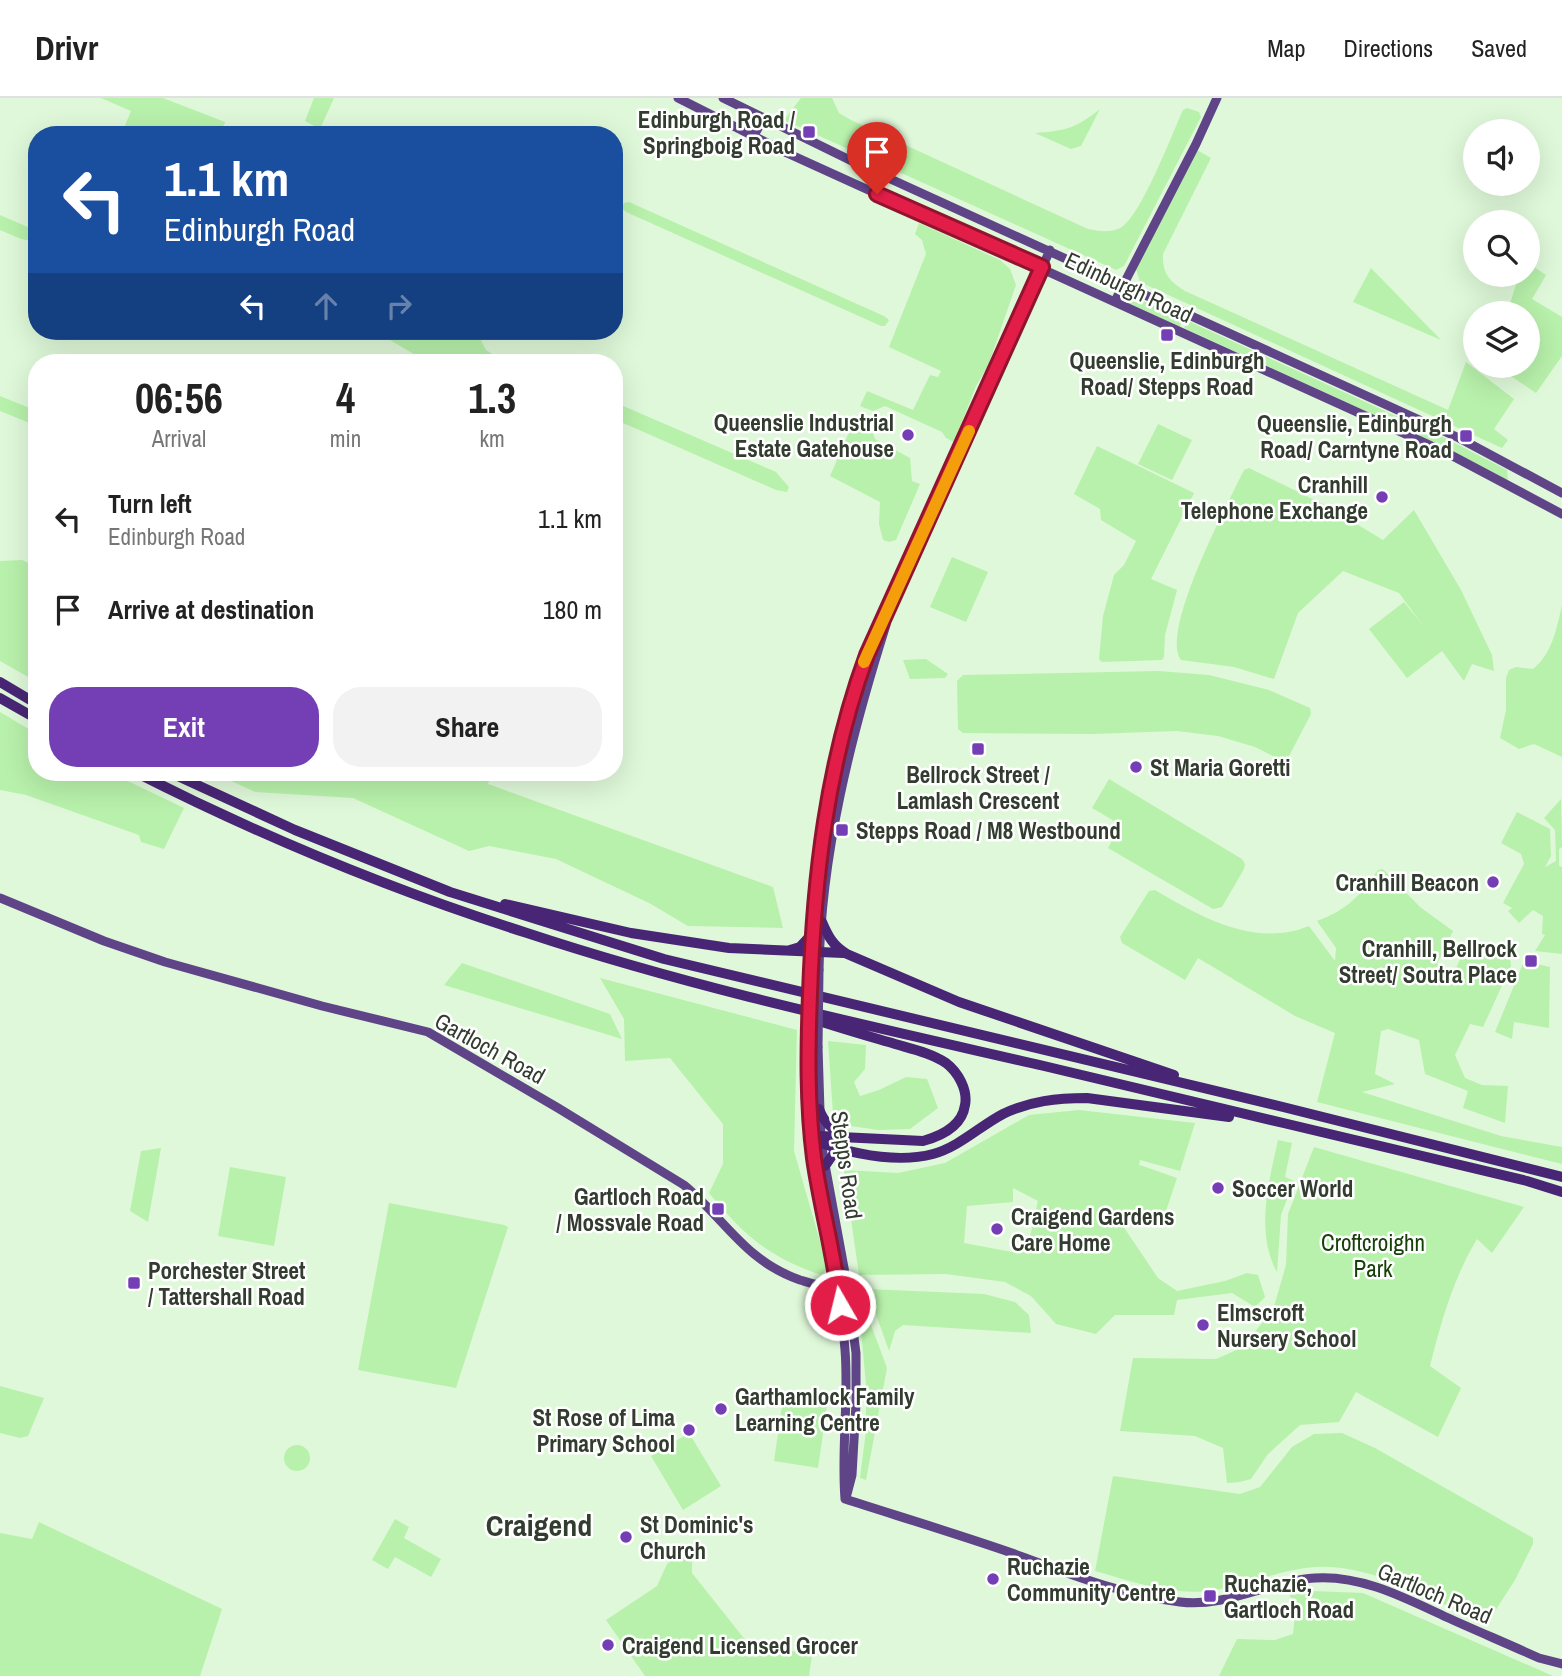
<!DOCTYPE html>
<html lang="en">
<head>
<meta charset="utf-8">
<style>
	body { margin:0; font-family:"Archivo Narrow",sans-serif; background:#f2f2f2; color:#222; height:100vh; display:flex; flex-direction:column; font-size:26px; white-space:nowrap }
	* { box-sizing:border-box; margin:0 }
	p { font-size:23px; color:#767676 }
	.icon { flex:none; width:38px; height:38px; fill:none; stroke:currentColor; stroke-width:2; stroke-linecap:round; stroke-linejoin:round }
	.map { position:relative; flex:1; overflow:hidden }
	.drawer { position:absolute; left:28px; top:256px; width:595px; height:427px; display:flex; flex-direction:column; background:#fff; border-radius:28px; box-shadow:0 7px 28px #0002 }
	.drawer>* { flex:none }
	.banner { position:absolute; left:28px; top:28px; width:595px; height:214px; border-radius:28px; box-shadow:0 7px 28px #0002; background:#1a4fa0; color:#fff; overflow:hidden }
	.controls { position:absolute; left:1463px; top:21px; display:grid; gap:14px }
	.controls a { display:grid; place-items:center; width:77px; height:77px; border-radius:50%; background:#fff; box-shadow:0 7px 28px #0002; font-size:35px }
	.pin { position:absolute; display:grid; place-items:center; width:60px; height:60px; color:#fff; margin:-72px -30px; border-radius:50% 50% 50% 0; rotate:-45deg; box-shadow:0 0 7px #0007 }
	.pin .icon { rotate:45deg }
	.me { position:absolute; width:77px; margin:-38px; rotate:352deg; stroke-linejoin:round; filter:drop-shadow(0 0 5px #0008) }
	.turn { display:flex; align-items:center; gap:24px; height:147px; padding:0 21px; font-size:32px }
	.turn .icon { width:91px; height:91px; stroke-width:2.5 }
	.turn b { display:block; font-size:49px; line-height:60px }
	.lanes { display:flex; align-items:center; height:66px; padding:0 21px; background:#0003; justify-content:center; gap:35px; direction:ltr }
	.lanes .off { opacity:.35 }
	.eta { display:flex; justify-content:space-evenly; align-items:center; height:119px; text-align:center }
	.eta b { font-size:42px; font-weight:800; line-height:49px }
	.action { display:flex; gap:14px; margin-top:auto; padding:14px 21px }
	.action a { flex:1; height:80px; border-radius:28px; background:#743fb5; color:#fff; font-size:28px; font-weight:800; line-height:80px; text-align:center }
	.action a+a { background:#f2f2f2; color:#222 }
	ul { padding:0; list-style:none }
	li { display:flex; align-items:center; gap:21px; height:91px; padding:0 21px }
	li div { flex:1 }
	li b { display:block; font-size:26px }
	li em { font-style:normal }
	header { display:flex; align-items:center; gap:42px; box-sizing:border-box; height:98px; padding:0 35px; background:#fff; border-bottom:2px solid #e0e0e0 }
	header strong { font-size:33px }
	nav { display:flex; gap:38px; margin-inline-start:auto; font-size:24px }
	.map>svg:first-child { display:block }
	.green { fill:#b8f1ab; fill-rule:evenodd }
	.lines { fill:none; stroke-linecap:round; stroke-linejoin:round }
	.major { stroke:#5f4488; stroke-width:9 }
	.highway { stroke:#492675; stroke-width:10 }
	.major-bridge { stroke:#5f4488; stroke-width:9 }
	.route-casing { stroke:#92132f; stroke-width:18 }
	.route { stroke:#e11d48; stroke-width:12 }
	.slow { stroke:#f59e0b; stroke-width:12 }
	.poi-dot { fill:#743fb5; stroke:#fff; stroke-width:2.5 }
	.labels { text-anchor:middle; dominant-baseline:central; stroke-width:5; stroke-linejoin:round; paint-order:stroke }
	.poi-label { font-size:23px; font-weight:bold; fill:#323c2f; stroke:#fff; text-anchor:start }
	.street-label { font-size:23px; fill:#323c2f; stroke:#fff }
	.park-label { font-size:23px; fill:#154008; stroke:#fff }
	.district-label { font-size:30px; font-weight:bold; fill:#323c2f; stroke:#fff }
</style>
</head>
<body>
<header>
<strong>Drivr</strong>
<nav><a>Map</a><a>Directions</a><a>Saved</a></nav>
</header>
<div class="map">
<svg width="1562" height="1578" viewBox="0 0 1562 1578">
	<rect width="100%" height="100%" fill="#dff8d9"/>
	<path class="green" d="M101,0H163L225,24L221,37H178L157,28L142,37H121L131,13Z
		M314,0H334L320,31L305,23Z
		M801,0H832L839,15L851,22L1088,131C1099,133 1109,135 1120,130C1140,121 1172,36 1183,12L1187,10L1199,14L1201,19L1124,168L1116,172L784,22Z
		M1100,11L1081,48L1071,51L1035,35C1066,33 1076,30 1100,11Z
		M1197,52L1211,60L1163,156C1162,175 1169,183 1185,193L1448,312L1466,264L1514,301L1494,331L1508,342L1502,350L1140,184L1136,171Z
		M629,104L884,218L889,222L885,228H881L626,114L622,110L624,105Z
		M0,117L37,133V144L21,141L0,132Z
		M919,125L1000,162L1010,171L1016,187L988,268L976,288L954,344L946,340L942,334L885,308L873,313L860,308L867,293L913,312L930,277L938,279L941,273L889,249L926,156L922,142L915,136Z
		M1528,165L1546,177L1532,201L1562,219V258L1536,295L1496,268H1528V215H1507L1519,177H1528Z
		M1371,170L1441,242L1353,204Z
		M1128,196L1183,221L1180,229L1125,204Z
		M1188,223L1451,343L1507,372L1508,383L1418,337L1184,230Z
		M375,233H476L486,252L505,264H427Z
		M0,298L37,313V328L0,313Z
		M614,304L776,374L789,389L787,394L776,392L614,321Z
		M860,322L870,327L875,341L910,360L912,383L920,386L896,442L889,444L883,442L879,426L880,404L830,378L853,325Z
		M1158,326L1192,342L1172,382L1138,366Z
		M1097,348L1194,395L1151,481L1177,492L1165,537L1164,559L1162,562L1102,564L1099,561L1103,518L1114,477L1124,467L1136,443L1101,422L1100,411L1074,396Z
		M1249,370L1327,408L1383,442L1414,412L1461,492L1492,557L1494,573L1472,566L1464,583L1442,553L1407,580L1369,531L1404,504L1424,529L1399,495L1343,473L1298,515L1274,581L1234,569L1181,562C1159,534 1229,403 1244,372Z
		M952,459L988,474L966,524L930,509Z
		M22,462L37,469V584L0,563V463Z
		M1562,507V659L1534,646L1519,651L1500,640L1506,612V580L1509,572L1516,569L1533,571C1552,556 1557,530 1562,507Z
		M926,561L948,576L945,580L910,581L903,562Z
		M1159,573L1209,577L1269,592L1310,610L1311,616L1288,660L1281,662L1255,649L1218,638L1177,633L1094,636L963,635L958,631L957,583L963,577Z
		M0,614L37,636V674H109L184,710L164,751L141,744L139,737L26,697L0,692Z
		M212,674H378L398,682L404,674H492L488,686L773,789L783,830L688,828L649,805L556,761L489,748L469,753L353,700L255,694Z
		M1109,681L1242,761L1245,766L1244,771L1222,809L1213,811L1108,750L1121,727L1092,710Z
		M1561,701L1562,749L1559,751V768L1562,769V856L1535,853L1545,837L1542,836L1543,818L1533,812L1519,825L1508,813L1512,810L1503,805L1524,766L1521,756L1501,745L1517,714L1550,731L1551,758L1545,769L1556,763L1555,732L1544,720Z
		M1383,771L1420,809L1453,833L1437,866L1454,874L1469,843L1510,860L1511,868L1483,929L1470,926L1455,957L1465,980L1482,987L1508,988L1505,1025L1463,1010L1468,993L1425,976L1419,942L1388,931L1381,933L1375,976L1395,986L1362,994L1501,1038L1562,1049V1066L1317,1004L1335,935L1295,918L1198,860L1185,882L1122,845L1120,839L1149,793L1155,792C1201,819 1255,850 1309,828L1335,863L1336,850L1317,823C1349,811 1359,798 1378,772Z
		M1524,863L1550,869L1549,930L1514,924L1512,941L1495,934Z
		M462,865L610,916L622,941L444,887Z
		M600,880L797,932L794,1053L828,1171L821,1177C768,1159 744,1137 709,1095L723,1066V1026L670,960L625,963L624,921Z
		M828,943L866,947L865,971L854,984L860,998L879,992L906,979L927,981L938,1010L910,1031L878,1032L844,1027L833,1016Z
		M1079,1012L1195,1025L1180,1073L1140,1062L1139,1070L1140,1067L1177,1080L1162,1125L1127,1113L1123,1128L1158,1180L1177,1193L1225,1183L1247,1175L1258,1177L1265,1199L1255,1209L1232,1195L1177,1202L1174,1217H1115L1096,1236L1056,1226L1031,1198L1005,1184L946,1176L859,1177L844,1072L898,1075L945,1065L1029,1017ZM1013,1090L1038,1103L1027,1152L1012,1154L964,1145L967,1108L1013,1104Z
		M1278,1042L1292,1045L1285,1079L1294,1083L1281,1117L1277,1174C1255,1134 1269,1084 1278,1042Z
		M1314,1049L1524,1109L1492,1155L1477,1141C1453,1181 1441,1224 1430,1268L1461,1290L1438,1339L1356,1294L1339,1324L1300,1327L1268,1356L1251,1381L1240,1384L1227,1385L1223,1350L1195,1338L1120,1333L1133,1260L1216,1261L1241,1250L1273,1212L1286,1167L1288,1116Z
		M161,1050L148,1124L130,1113L141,1053Z
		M230,1069L286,1079L274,1148L218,1138Z
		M389,1105L504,1127L508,1129L456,1290L358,1272Z
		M867,1191L984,1196L1015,1204L1029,1217L1031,1235L903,1227L895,1233L889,1253Z
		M859,1211H865L887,1270L866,1382L860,1380L866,1333V1287Z
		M0,1288L44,1300L28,1338L20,1340L0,1335Z
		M783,1301L827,1308L818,1370L774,1363Z
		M689,1335L721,1388L683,1412L651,1358Z
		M1342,1335L1375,1350L1533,1440V1446L1515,1482L1486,1527C1437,1503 1371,1465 1315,1469C1283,1471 1253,1485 1221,1491C1178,1500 1137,1485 1095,1473L1113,1378L1240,1396L1260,1389L1292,1349L1314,1336Z
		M284 1360a13 13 0 1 1 26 0a13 13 0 1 1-26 0Z
		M395,1421L409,1429L404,1440L441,1461L431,1479L395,1459L388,1471L372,1462Z
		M39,1424L222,1511L200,1578H0V1435L32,1441Z
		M692,1446V1475L747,1544L812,1557L809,1578H645L606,1522L657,1488L667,1466Z
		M1312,1493L1363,1495L1553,1578H1219L1237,1541L1275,1542L1293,1536L1296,1507L1289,1497Z"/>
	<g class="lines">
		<path class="major" d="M678,0L787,55L1447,355L1562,416
			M723,0L862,68L1459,340L1562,395
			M753,39L764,20
			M1115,203L1196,46L1217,0
			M0,800L104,843L165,864L322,908L428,934L558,1010L684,1087C725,1121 745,1163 800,1182C807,1184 818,1188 826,1188C833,1188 840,1186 847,1186
			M811,870C817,763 830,658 867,557L1050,152
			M819,872C821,755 851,638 886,527
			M808,946C809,985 808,1025 815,1063C826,1126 840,1188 845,1252C849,1302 841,1351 845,1401
			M818,949L821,1045L847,1186L856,1255V1306L852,1377L847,1396
			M845,1401C901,1419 957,1436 1012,1455C1067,1475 1122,1497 1180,1504C1226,1510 1270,1483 1315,1480C1362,1477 1405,1500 1446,1519C1477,1533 1508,1546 1539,1560L1562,1566"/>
		<path class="highway" d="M0,584L37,606
			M0,600L37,621
			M135,674C261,738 392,792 527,835C696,891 870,928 1044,968C1205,1005 1366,1046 1527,1083L1562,1094
			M169,674L295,732L450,794L664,861L1283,1009L1562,1079
			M505,806L631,835L729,850L843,855
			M822,824C828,838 833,848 847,856L959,904L1174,977
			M790,852L800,849L813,835
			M819,1011C824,1024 831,1031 844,1037
			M812,1042C849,1055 895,1066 933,1056C959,1049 980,1028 1003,1016C1030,1003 1057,1000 1087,1000L1229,1019
			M812,1042L820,1038L923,1043C941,1038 962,1029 965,1007C968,992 958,974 946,965C931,955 912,951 895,946C868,938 840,930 813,921
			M825,1068L834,1055L844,1052"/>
		<path class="major-bridge" d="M808,946L811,870
			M818,949L819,872"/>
	</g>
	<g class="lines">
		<defs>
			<path id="route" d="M840,1207C835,1158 821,1110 814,1060C807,1006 808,950 810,896C814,780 827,666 867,557L1042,169L877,96"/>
		</defs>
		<use href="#route" class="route-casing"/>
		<use href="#route" class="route"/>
		<path class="slow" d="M864,564L969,333"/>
	</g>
	<g class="poi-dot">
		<rect x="802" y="27" width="14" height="14" rx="3.5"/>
		<rect x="1160" y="230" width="14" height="14" rx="3.5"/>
		<circle cx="908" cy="337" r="7"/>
		<rect x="1459" y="331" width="14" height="14" rx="3.5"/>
		<circle cx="1382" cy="399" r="7"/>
		<rect x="971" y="644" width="14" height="14" rx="3.5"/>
		<circle cx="1136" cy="669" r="7"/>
		<rect x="835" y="725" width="14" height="14" rx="3.5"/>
		<circle cx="1493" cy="784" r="7"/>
		<rect x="1524" y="856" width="14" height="14" rx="3.5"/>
		<circle cx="1218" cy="1090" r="7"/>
		<rect x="711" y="1104" width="14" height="14" rx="3.5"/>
		<circle cx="997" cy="1131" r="7"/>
		<rect x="127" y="1178" width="14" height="14" rx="3.5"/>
		<circle cx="1203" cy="1227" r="7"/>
		<circle cx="721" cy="1311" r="7"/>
		<circle cx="689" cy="1332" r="7"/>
		<circle cx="626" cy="1439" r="7"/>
		<circle cx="993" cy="1481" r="7"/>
		<rect x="1203" y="1491" width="14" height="14" rx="3.5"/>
		<circle cx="608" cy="1547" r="7"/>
	</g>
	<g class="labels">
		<g class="poi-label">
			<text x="795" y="21" text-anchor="end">Edinburgh Road /<tspan x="795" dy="26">Springboig Road</tspan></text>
			<text x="1167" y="262" text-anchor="middle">Queenslie, Edinburgh<tspan x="1167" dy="26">Road/ Stepps Road</tspan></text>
			<text x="894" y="324" text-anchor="end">Queenslie Industrial<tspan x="894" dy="26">Estate Gatehouse</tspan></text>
			<text x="1452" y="325" text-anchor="end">Queenslie, Edinburgh<tspan x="1452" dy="26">Road/ Carntyne Road</tspan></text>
			<text x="1368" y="386" text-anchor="end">Cranhill<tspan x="1368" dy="26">Telephone Exchange</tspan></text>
			<text x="1150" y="669">St Maria Goretti</text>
			<text x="978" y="676" text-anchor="middle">Bellrock Street /<tspan x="978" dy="26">Lamlash Crescent</tspan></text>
			<text x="856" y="732">Stepps Road / M8 Westbound</text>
			<text x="1479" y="784" text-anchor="end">Cranhill Beacon</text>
			<text x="1517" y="850" text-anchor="end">Cranhill, Bellrock<tspan x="1517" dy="26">Street/ Soutra Place</tspan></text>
			<text x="1232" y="1090">Soccer World</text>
			<text x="704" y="1098" text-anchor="end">Gartloch Road<tspan x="704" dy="26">/ Mossvale Road</tspan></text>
			<text x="1011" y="1118">Craigend Gardens<tspan x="1011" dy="26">Care Home</tspan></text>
			<text x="148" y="1172">Porchester Street<tspan x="148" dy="26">/ Tattershall Road</tspan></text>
			<text x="1217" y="1214">Elmscroft<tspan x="1217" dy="26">Nursery School</tspan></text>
			<text x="735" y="1298">Garthamlock Family<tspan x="735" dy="26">Learning Centre</tspan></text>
			<text x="675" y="1319" text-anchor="end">St Rose of Lima<tspan x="675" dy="26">Primary School</tspan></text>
			<text x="640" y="1426">St Dominic's<tspan x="640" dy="26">Church</tspan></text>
			<text x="1007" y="1468">Ruchazie<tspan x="1007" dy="26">Community Centre</tspan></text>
			<text x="1224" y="1485">Ruchazie,<tspan x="1224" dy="26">Gartloch Road</tspan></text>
			<text x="622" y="1547">Craigend Licensed Grocer</text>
		</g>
		<g class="street-label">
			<text transform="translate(1129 189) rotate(25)">Edinburgh Road</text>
			<text transform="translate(490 950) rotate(29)">Gartloch Road</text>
			<text transform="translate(847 1067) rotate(82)">Stepps Road</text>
			<text transform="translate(1435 1495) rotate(23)">Gartloch Road</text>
		</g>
		<g class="park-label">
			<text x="1373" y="1144">Croftcroighn<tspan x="1373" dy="26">Park</tspan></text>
		</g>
		<g class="district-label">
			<text x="539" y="1427">Craigend</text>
		</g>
	</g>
</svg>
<div class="controls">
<a><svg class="icon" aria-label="sound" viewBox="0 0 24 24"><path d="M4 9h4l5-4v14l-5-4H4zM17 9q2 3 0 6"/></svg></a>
<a><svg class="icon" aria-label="search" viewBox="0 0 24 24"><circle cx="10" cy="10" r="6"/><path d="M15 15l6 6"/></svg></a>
<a><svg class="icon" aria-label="layers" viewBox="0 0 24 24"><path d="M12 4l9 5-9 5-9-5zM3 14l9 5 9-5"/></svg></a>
</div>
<div class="pin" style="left:877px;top:96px;background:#d93025"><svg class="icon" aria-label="arrive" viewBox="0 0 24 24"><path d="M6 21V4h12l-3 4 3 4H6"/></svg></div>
<svg class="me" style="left:840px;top:1207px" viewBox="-20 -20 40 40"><circle r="17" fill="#e11d48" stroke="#fff" stroke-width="3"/><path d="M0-11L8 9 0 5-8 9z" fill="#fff"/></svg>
<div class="banner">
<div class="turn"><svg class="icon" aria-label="left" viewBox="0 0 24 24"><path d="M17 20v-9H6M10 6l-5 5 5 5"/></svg><div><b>1.1 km</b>Edinburgh Road</div></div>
<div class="lanes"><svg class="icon" aria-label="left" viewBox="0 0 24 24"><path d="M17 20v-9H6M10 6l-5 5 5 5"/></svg><svg class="icon off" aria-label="ahead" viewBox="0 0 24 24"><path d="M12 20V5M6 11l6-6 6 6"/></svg><svg class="icon off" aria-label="right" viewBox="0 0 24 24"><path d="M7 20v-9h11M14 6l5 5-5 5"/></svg></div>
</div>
<section class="drawer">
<div class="eta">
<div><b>06:56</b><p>Arrival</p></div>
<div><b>4</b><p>min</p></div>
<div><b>1.3</b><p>km</p></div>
</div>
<ul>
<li><svg class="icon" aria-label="left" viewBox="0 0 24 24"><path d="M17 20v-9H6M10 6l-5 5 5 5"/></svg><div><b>Turn left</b><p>Edinburgh Road</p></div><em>1.1 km</em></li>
<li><svg class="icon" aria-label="arrive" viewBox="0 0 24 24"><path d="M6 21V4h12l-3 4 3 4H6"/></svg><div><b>Arrive at destination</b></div><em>180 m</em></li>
</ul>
<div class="action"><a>Exit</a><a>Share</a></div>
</section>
</div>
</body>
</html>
